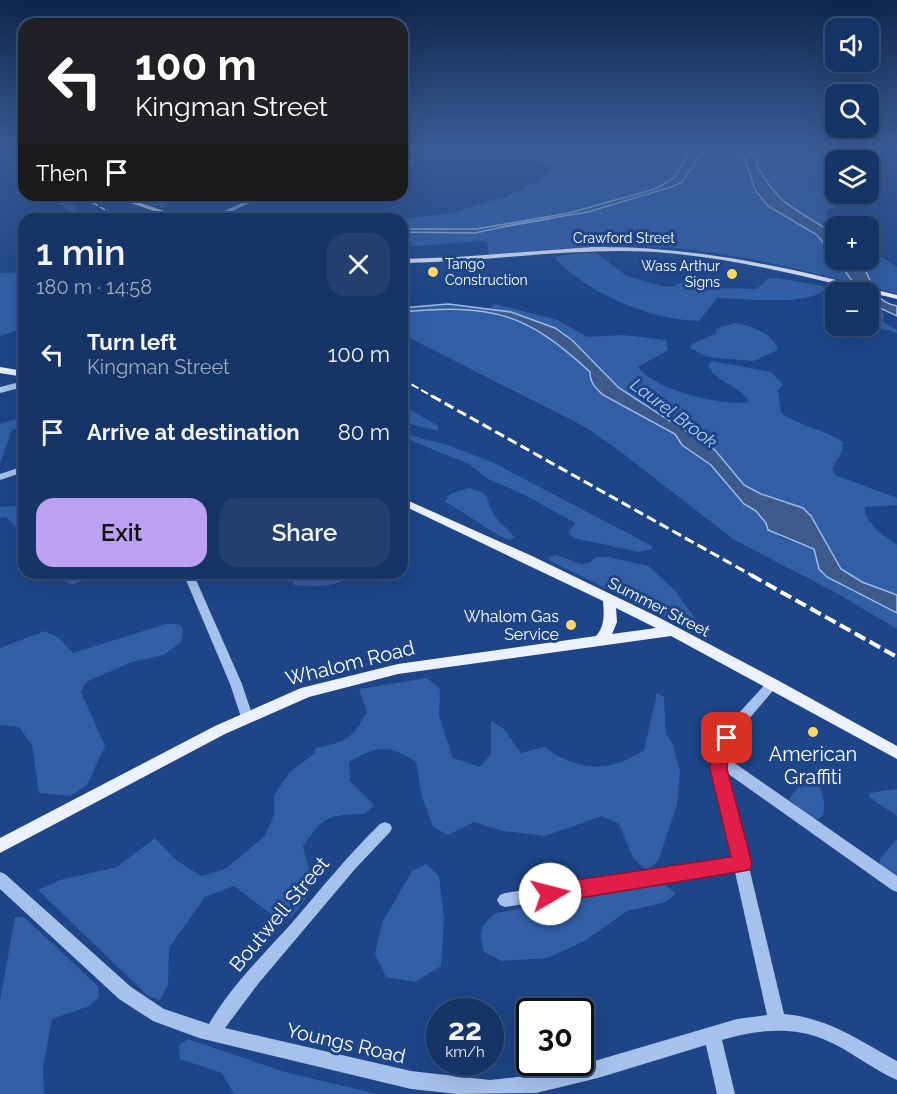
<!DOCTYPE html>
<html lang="en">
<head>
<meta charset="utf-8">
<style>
	body { margin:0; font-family:Raleway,sans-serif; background:#233f6e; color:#f1f3f6; height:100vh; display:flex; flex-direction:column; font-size:22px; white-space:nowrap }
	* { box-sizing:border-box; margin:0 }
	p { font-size:20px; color:#9eaabf }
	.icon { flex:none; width:33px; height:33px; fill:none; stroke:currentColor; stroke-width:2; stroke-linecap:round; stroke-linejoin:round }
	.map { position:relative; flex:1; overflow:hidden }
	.panel { position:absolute; left:18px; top:213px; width:390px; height:366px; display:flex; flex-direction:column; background:#163465; border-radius:18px; box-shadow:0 6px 24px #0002,0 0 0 2px #354f79 }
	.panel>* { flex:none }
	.guide { position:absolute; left:18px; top:18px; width:390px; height:183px; border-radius:18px; box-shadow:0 6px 24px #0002,0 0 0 2px #354f79; background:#202124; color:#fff; overflow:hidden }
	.buttons { position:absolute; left:825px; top:18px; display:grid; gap:12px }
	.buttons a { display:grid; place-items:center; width:54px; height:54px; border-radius:12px; background:#163465; box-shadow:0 6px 24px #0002,0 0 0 2px #354f79; font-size:30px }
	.speed { position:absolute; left:426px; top:998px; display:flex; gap:12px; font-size:30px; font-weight:700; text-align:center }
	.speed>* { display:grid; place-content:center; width:78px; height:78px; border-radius:50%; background:#163465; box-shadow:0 6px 24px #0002,0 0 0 2px #354f79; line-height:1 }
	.speed small { font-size:15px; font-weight:400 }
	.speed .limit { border:3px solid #111; border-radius:9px; background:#fff; color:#111 }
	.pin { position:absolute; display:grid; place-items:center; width:51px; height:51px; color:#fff; margin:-26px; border-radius:12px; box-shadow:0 3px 9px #0006 }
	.me { position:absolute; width:66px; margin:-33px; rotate:82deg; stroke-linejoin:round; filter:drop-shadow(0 0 4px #0008) }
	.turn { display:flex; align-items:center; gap:21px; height:126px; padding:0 18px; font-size:27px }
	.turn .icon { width:78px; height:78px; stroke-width:2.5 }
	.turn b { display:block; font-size:42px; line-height:51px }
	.then { display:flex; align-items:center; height:57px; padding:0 18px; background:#0003; gap:12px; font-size:22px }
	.round { display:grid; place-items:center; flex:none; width:63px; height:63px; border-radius:18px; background:#233f6e }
	.overview { display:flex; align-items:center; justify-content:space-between; height:102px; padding:0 18px }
	h1 { font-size:36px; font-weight:600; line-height:45px }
	.cta { display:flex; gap:12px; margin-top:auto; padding:12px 18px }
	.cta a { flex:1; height:69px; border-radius:18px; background:#bca0f2; color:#111; font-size:24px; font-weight:600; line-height:69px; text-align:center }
	.cta a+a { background:#233f6e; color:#f1f3f6 }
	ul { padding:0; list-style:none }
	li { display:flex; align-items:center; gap:18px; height:78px; padding:0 18px }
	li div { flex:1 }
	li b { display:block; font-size:22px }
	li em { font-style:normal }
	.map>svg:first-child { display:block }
	.green { fill:#315ea5 }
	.water { fill:#3d5a8a; stroke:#9abbed; stroke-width:1.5 }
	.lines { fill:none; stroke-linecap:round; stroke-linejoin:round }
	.stream { stroke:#9abbed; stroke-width:1.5 }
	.minor { fill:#a6c1eb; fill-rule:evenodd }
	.major { fill:#ebf1fe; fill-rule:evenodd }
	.rail-far3 { stroke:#fff; stroke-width:1.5; stroke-dasharray:6 2; stroke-linecap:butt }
	.rail-far2 { stroke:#fff; stroke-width:2; stroke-dasharray:8 3; stroke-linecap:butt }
	.rail-far1 { stroke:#fff; stroke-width:3; stroke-dasharray:10 4.5; stroke-linecap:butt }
	.rail { stroke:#fff; stroke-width:4; stroke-dasharray:12 5; stroke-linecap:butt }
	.route { fill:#e11d48; stroke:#92132f; stroke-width:1.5 }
	.poi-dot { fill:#fad865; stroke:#1d4587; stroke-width:2 }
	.labels { text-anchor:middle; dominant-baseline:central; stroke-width:6; stroke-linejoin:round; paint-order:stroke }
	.far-street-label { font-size:14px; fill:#fff; stroke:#1d4587 }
	.far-poi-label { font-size:14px; fill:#fff; stroke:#1d4587; text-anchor:start }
	.street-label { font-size:16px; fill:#fff; stroke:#1d4587 }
	.poi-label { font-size:16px; fill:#fff; stroke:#1d4587; text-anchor:end }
	.water-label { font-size:18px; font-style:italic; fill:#b2ccf2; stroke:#1d4587 }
	.near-street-label { font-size:20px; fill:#fff; stroke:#1d4587 }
	.near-poi-label { font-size:20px; fill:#fff; stroke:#1d4587 }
</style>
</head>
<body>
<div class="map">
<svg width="897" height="1094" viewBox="0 0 897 1094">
	<rect width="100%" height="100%" fill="#1d4587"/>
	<path class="green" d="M427,147H786L846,160H836V194L869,193L877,198L875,201L852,198L827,211V217L837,226L836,260H868L869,245L876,249V253L897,267V294L873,287L871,283L850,279L853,283C791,267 728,252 664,247C605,244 547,251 489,255L487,242L483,241L402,247V232L475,233L516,224L567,217L641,196L640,192L569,213L476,229H402V219H399L452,213L507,196L539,181L556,165L457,150L448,156H434L411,164H402L418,157L404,153L420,151Z
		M38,195H60L90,219H78L63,206Z
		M125,195H180L163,208Z
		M584,253H596L627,276L662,286L672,287L683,282L717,288L757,289L767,279L776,278L824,286L825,289C810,307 740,298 717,298L699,321C647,319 595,296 557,261L556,256Z
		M24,272V331L19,330L0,336V273Z
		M868,303L882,310L884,316L882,321L897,330V333L869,325Z
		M495,304L558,320L587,337L623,335L666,340L668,350L638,367C652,389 724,407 749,402C741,385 714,383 708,364L712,361L771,372L783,384L778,390L781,413C799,426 824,429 843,442L842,451L832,469L835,475L897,498V505L865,507C864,523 885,537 897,545V595L862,582L841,569L811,516L803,508L761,494L744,485L715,450L619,388L572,340L555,328L491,308Z
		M434,308C504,307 540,325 590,372C590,383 595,388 603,395L675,434L689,450L711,465L744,504L756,511L780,537L814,549L819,569L845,587L897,613V629L838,594L733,539L617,449L585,427L402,334V312Z
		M735,323C749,325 775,334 778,350L753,361L707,357L690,348L692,344L717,333L715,329Z
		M402,405L438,426V431L402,422Z
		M24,417V426L12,430L0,464V424Z
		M402,433L447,445L492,462L652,546V549L639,552L574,538L568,533L575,523L523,494L488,479L469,464L402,437Z
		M469,488C493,495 484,496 493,513C497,522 509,529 515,538L508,540C486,530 467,513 445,502L450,494Z
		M16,506L24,512V536L6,517L0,518V507Z
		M556,555L581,564L589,563L596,557H608L649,566L677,593L705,633L702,635L550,561L549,557Z
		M50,573H101L72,585Z
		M288,573H353L354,576C335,587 316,587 294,585Z
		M166,624H178L183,628L181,642L164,655L132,662L86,682L81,692L105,746L87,785L70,796L39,793L32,745L19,727L0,725V648L45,631L59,638L73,653Z
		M427,678L440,689L439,716L453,758L480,767L491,754V721L504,729L521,753L544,747C579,771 608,774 644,750L657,693L664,697L666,734L673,745L680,772L677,805L658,861L647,871L633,858L619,824L602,816L545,836L503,831L474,822L448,835L433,827L422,797L416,762C390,744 376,746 349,762L350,781L374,805L365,814C328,815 324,815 303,847C313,883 317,890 290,918L271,914L234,886L205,897L169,948L168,985L160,1000L147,995L38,890L60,880L117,867L155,838L176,860L201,876L225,869L265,836L274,814V795L290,772L314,754L316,748C346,742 352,739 367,712L359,689Z
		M818,768L821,770C815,784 828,799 823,816L817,819L808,816L789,799L809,774Z
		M897,789V816L869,797V793Z
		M897,839V879L880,866V859Z
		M426,864L439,876L444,919L441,966L415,982L386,977L375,954L382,923L412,871Z
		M662,883L676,893L666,902L627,911L586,940L548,958L502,961L484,952C479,932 479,926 496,913Z
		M15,917H24L98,986L99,997L89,1006L52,1019L43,1067L44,1094H0V1001Z
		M188,1039L285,1072L377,1094H234L222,1073L180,1059L179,1045Z"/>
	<path class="water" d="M694,147H703L704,149L682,182L674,186L588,212L516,224L475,233L402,232V229H476L569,213L655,189L674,178Z
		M727,147H743L758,161L757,165C780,209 799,209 835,235V257L817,235L768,206L755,190L745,159Z
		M837,260H859C874,279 869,300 897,306V316L869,303L868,292H860Z
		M448,304L511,312L555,328L572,340L619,388L715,450L744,485L761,494L803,508L811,516L841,569L862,582L897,595V613L827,577L819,569L814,549L768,530L766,523L756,511L744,504L711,465L682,445L675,434L603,395C595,387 590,383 590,372C525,311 489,304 402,312V308Z"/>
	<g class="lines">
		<path class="stream" d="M502,227L549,219"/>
		<path class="minor" d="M259,195H267L215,219H207Z
			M24,381V387L0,393V387Z
			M24,466V472L0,480V474Z
			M183,573H193L242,684L253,717L252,721L247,722L242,721L241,717L230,684Z
			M773,678L777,680L779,683L777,686L736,734L730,743L726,757L897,876V892L892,890L727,773L747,859L750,864L749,867L784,1014C829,1018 858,1040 897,1061V1080C871,1069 849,1049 823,1039C792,1026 753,1030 722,1040L735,1094H717L706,1045L598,1078L536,1093L457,1094L411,1089L199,1038L153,1021L119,999L0,889V872L5,874L131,987L164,1009L209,1024C231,986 262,956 291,924C320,890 348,855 380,824L385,822L390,824L392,828L390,832L355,869L258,984L225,1028L411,1071L490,1080L536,1075L598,1060L737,1019L767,1015L735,872L505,907L500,905L497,900L500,895L505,893L733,859L711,759L718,741L727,726L769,680Z"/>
		<path class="major" d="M107,195H117L188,219H177Z
			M593,247C700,246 794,269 897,295V299C818,280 738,258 656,252C571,247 487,262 402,263V259L457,257Z
			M0,367L24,371V377L0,373Z
			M402,498L532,556L658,617L781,682L897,746V759L671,636L398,674L309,697L225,734L0,853V838L215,726L301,688L398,664L596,636C605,626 604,614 603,601L402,505ZM616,608L656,628L612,634L617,622Z"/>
		<path class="rail-far3" d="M19,147L24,154
			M79,195L121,219"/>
		<path class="rail-far2" d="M402,379L435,398"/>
		<path class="rail-far1" d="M432,396L753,576"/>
		<path class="rail" d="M751,575L897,657"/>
	</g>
	<linearGradient id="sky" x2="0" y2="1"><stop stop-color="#10264a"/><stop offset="0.49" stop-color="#3a5c96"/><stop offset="1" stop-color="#3a5c96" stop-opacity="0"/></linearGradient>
	<rect width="897" height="300" fill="url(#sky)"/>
	<path class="route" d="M727,731L733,733L736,738L729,751L727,769L752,864L749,870L550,903L543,900L540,894L543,887L550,884L731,857L710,769L711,751L721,733Z"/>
	<g class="poi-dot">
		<circle cx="433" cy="272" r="6"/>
		<circle cx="732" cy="274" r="6"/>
		<circle cx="571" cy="625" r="6"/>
		<circle cx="813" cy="732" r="6"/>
	</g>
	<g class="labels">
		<g class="far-street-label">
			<text x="624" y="238">Crawford Street</text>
		</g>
		<g class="far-poi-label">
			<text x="445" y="264">Tango<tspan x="445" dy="16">Construction</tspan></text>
			<text x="720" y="266" text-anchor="end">Wass Arthur<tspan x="720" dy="16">Signs</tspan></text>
		</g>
		<g class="street-label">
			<text transform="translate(659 607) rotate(27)">Summer Street</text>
		</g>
		<g class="poi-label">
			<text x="559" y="616">Whalom Gas<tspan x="559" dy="18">Service</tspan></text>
		</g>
		<g class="water-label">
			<text transform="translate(674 413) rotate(37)">Laurel Brook</text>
		</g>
		<g class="near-street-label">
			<text transform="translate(350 663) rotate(-14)">Whalom Road</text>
			<text transform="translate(279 914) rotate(-50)">Boutwell Street</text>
			<text transform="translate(346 1043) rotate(13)">Youngs Road</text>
		</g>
		<g class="near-poi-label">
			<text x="813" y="754">American<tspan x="813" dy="23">Graffiti</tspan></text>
		</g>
	</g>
</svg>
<div class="buttons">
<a><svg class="icon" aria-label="sound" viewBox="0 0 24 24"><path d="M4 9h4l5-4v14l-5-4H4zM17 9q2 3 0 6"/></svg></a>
<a><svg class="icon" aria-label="search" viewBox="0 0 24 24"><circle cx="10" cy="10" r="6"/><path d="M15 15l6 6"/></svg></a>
<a><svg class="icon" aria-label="layers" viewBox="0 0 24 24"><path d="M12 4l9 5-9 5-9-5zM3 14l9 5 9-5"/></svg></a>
<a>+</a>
<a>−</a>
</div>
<div class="speed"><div>22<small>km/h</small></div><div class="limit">30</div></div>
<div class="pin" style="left:727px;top:738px;background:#d93025"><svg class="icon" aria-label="arrive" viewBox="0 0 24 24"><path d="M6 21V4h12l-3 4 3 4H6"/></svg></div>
<svg class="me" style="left:550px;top:894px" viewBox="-20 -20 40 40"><circle r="19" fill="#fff"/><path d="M0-13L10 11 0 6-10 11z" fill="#e11d48"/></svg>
<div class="guide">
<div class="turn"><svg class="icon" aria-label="left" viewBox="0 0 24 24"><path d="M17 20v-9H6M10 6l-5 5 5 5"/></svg><div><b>100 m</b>Kingman Street</div></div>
<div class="then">Then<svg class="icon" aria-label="arrive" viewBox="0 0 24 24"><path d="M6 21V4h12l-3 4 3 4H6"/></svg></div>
</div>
<section class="panel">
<div class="overview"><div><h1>1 min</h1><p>180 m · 14:58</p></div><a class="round"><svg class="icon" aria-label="close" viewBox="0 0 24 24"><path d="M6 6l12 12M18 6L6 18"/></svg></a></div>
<ul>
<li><svg class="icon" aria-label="left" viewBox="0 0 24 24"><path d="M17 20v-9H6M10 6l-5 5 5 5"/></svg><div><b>Turn left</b><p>Kingman Street</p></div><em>100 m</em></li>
<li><svg class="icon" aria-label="arrive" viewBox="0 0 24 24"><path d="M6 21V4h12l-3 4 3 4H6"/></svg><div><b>Arrive at destination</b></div><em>80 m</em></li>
</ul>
<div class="cta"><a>Exit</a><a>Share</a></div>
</section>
</div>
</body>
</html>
